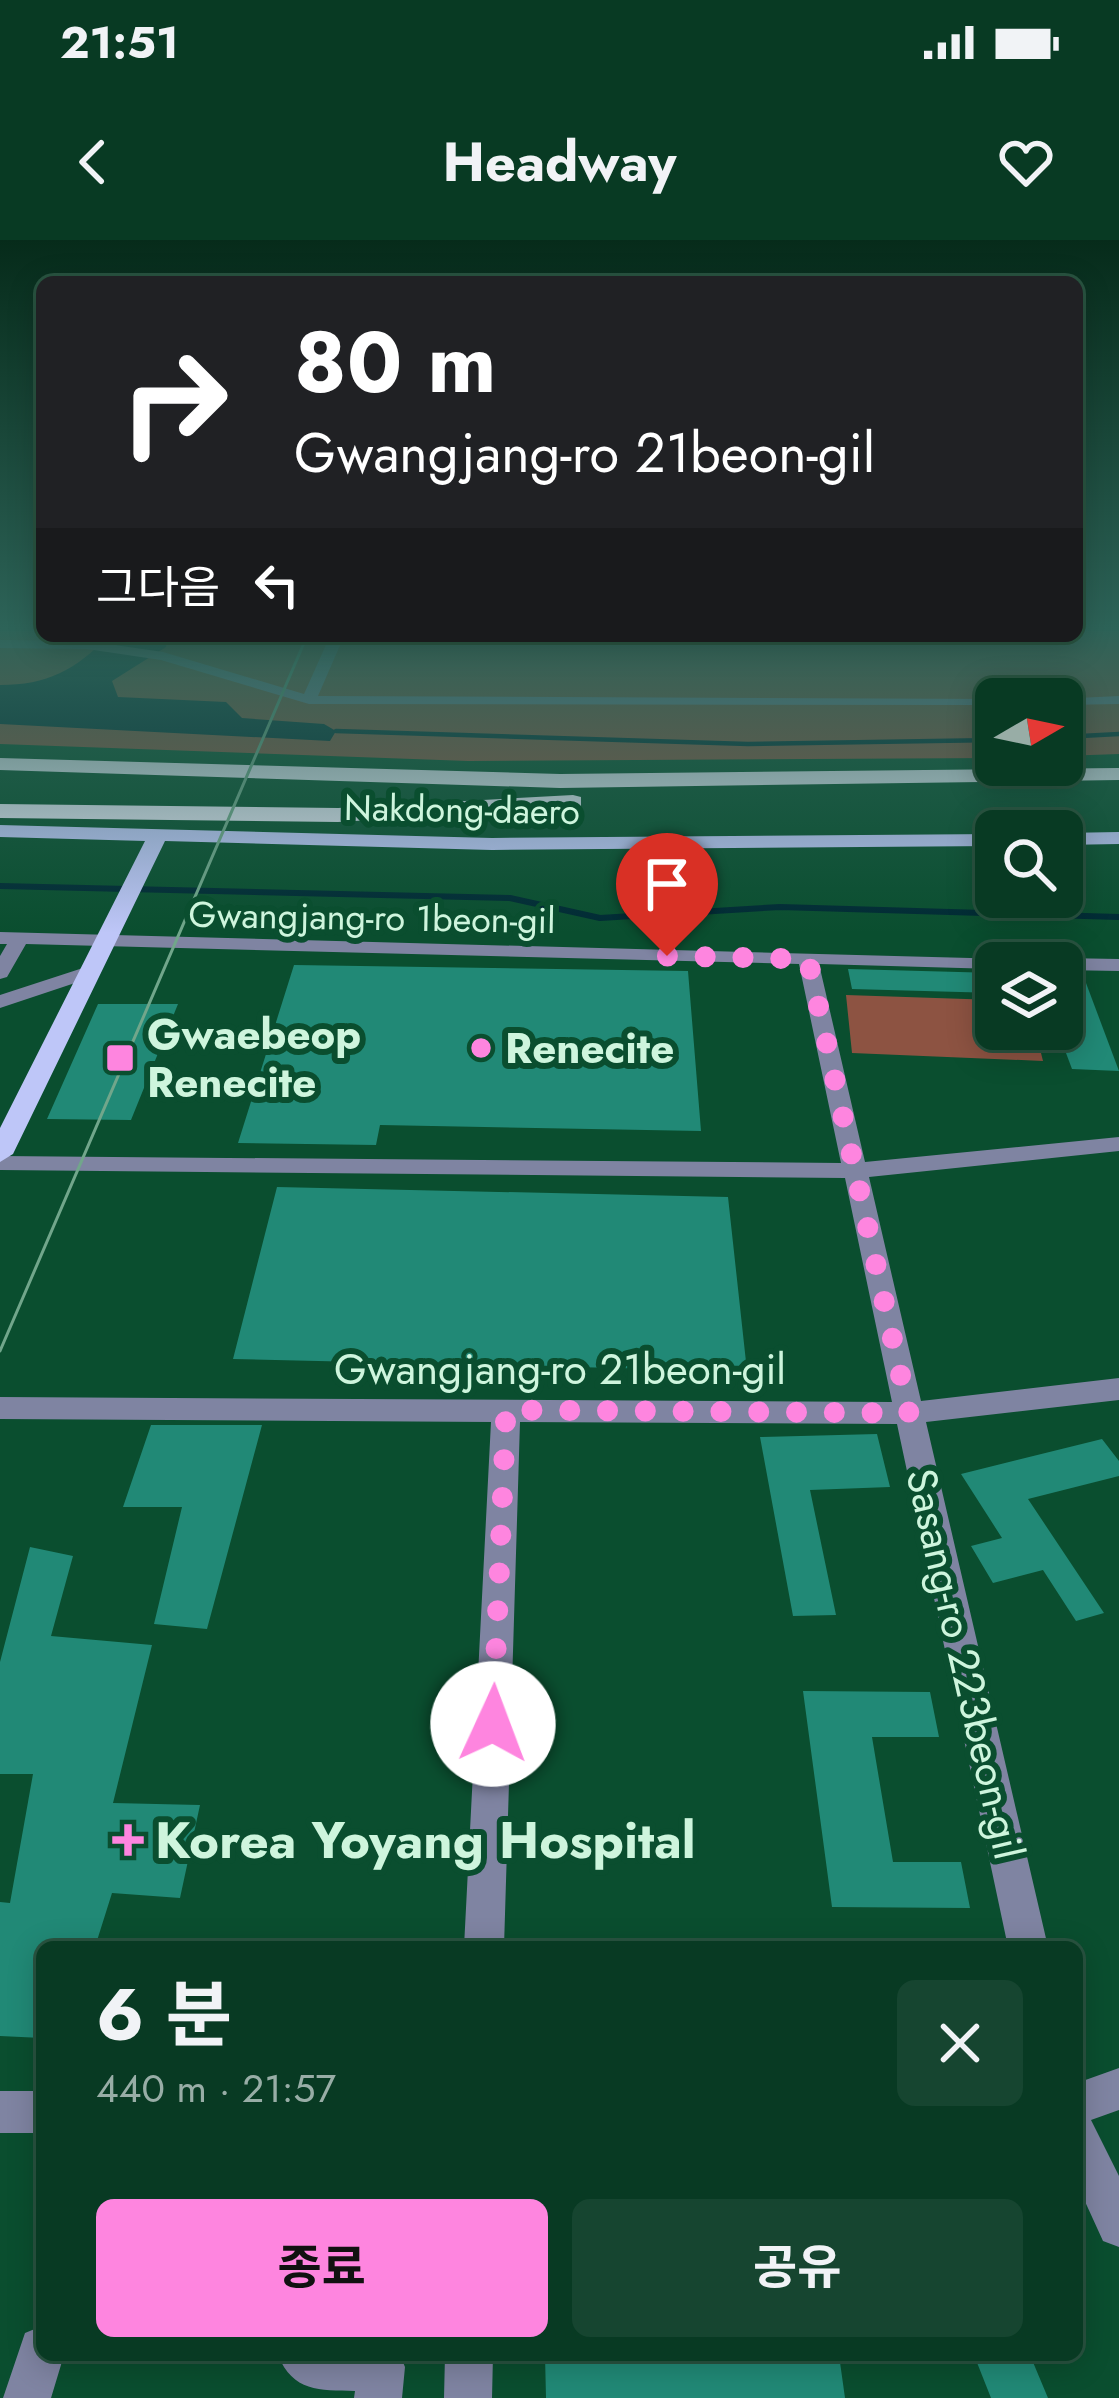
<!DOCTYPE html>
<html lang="ko">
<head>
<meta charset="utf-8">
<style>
	body { margin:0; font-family:Jost,"Noto Sans KR",sans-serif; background:#164530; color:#f1f3f6; height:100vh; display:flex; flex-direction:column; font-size:45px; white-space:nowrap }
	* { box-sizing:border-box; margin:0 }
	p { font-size:39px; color:#98ada6 }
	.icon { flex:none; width:66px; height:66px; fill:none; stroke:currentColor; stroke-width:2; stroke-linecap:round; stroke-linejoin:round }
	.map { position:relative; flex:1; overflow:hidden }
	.drawer { position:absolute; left:36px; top:1701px; width:1047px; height:420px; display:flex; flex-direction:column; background:#083a23; border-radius:18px; box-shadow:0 6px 30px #0003,0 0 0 3px #295441 }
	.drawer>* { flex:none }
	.banner { position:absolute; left:36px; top:36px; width:1047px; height:366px; border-radius:18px; box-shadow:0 6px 30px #0003,0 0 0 3px #295441; background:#202124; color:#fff; overflow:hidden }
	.needle { width:78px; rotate:81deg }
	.tools { position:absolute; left:975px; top:438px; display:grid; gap:24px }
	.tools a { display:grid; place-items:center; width:108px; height:108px; border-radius:18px; background:#083a23; box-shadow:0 6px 30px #0003,0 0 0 3px #295441; font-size:60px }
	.pin { position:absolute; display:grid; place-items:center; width:102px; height:102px; color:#fff; margin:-123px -51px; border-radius:50% 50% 50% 0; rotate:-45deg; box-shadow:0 0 12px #0007 }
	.pin .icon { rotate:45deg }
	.me { position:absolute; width:132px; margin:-66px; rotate:2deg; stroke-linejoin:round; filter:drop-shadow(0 0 9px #0008) }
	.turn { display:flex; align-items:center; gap:42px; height:252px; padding:0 60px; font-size:54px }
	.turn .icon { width:156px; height:156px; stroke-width:2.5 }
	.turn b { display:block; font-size:84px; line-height:102px }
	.then { display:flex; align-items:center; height:114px; padding:0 60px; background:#0003; gap:24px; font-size:45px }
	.round { display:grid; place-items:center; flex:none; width:126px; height:126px; border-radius:18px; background:#164530 }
	.head { display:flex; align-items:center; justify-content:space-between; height:204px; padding:0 60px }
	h1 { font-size:72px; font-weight:700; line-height:90px }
	.button { display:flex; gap:24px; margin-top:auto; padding:24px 60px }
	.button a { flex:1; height:138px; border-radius:18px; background:#fe85df; color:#111; font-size:48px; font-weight:700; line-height:138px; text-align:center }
	.button a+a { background:#164530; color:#f1f3f6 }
	.status { display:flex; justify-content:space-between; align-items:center; height:84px; padding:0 60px; background:#083a23; direction:ltr }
	.status svg { height:33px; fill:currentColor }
	header { display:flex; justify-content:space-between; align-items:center; height:156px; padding:0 60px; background:#083a23; font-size:54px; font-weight:700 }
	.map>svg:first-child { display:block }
	.green { fill:#8d5342 }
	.water { fill:#002a34 }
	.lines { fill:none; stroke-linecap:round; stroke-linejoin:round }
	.stream-far1 { stroke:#002a34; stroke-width:4.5 }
	.stream { stroke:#002a34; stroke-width:6 }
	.building { fill:#218976 }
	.minor { fill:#7f84a2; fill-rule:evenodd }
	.major { fill:#bec6f8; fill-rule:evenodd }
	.highway { fill:#e1e3f2; fill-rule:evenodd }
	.tram { stroke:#71a68b; stroke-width:3 }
	.route { stroke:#fe85df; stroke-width:21; stroke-dasharray:0 37.8 }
	.poi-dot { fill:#fe85df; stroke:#0a4e2f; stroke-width:4.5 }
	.labels { text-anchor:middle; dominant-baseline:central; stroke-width:12; stroke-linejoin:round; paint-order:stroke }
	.far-street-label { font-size:36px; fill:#cef5dd; stroke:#0a4e2f }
	.poi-label { font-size:42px; font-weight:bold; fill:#cef5dd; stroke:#0a4e2f; text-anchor:start }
	.street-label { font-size:42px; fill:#cef5dd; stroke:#0a4e2f }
	.near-poi-label { font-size:51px; font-weight:bold; fill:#cef5dd; stroke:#0a4e2f; text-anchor:start }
</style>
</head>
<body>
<div class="status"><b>21:51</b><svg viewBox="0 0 49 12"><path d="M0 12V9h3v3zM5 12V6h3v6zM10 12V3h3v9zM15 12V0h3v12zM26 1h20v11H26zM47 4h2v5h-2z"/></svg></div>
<header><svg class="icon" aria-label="back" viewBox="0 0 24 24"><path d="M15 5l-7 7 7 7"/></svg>Headway<svg class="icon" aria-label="heart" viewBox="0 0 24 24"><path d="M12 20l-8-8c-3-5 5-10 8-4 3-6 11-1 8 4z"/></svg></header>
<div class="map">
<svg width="1119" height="2158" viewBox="0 0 1119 2158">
	<rect width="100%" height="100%" fill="#0a4e2f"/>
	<path class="green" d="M0,391H42V396H1077V391H1119V514L1062,516V459H996V518L468,521L0,504Z
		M846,755L996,760V789H1035L1043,821L852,813Z"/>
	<path class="water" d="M108,396H168L166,407L112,441L118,457L226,462L242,478L324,484L336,491L330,501L0,484V445C47,445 76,430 108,396Z"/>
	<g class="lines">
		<path class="stream-far1" d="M336,491L748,504L996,500
			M1062,497L1119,494"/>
		<path class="stream" d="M0,646L510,658L600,678L780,667L1119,677"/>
	</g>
	<path class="building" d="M294,725L688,731L701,891L380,885L376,905L238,903Z
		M848,729L996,733V753L852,749Z
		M1062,734L1083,735L1119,831L1072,829L1057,789H1062Z
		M98,764H178L131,880L47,879Z
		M277,947L728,957L747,1131L233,1119Z
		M151,1185H262L207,1389L154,1384L182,1267H123Z
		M877,1194L890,1247L810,1250L836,1375L793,1376L760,1197Z
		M1102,1199L1119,1221V1236L1028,1259L1104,1373L1076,1381L1043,1330L993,1343L971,1306L1002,1298L961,1234Z
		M30,1307L73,1316L51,1396L152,1405L113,1563L200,1565L180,1658L112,1653L95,1707H42V1798L0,1796V1662L10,1663L33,1534H0V1422Z
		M803,1451L930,1452L939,1497H872L893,1622H961L970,1668L832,1667Z
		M545,2115H839L845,2158H546Z
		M974,2115H1030L1048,2158H991Z"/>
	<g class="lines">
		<path class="minor" d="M330,396H344L318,456L1002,459H996V465L309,464L161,420L87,409L0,408V400L87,401L163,412L304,454Z
			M1119,456V464L1062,465V459H1056Z
			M0,692L1008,719L1011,723H996V729L819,724L865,922L1119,897V911L869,937L921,1161L1119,1138V1160L926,1182L1048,1707H1008L897,1184L520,1182L504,1707H464L491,1182L0,1179V1157L892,1162L845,938L0,930V916L841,923L799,724L26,704L7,737L0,739V716L7,704H0Z
			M1062,718L1119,719V731L1062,730V723H1053Z
			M89,726L96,728V736L0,768V755Z
			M1119,1828V1870L1091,1880L1119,1936V2007L1103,2001L1077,1944V1843Z
			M0,1851H42V1893H0Z
			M42,2086V2115H64L51,2158H3L25,2093Z
			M278,2115H400L405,2127L402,2158H354L355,2151C319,2150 293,2152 278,2115Z
			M445,2115H493L492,2158H444Z"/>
		<path class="major" d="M0,585L492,598L996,594V606L492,610L165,601L13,914L0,922V888L145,601L0,597Z
			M1119,592V604L1062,605V593Z"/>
		<path class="highway" d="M0,518L560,534L1119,528V540L560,548L0,530Z
			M573,555L581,557V567L338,582L0,578V564L338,568Z"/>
		<path class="tram" d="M0,1111L307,396"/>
	</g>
	<linearGradient id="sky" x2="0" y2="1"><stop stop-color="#062b1a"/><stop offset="0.56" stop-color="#2d6358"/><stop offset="1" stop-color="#2d6358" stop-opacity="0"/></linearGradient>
	<rect width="1119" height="693" fill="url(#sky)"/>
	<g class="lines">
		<path class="route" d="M493,1484L506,1170L909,1173L808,719L667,716"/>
	</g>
	<g class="poi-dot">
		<circle cx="481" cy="808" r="12"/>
		<rect x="105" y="803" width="30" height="30" rx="6"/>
		<path d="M122 1582h12v12h12v12h-12v12h-12v-12h-12v-12h12z"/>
	</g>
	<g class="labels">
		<g class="far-street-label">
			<text transform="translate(462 569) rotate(1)">Nakdong-daero</text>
			<text transform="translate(372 677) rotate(1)">Gwangjang-ro 1beon-gil</text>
		</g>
		<g class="poi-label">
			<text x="147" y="794">Gwaebeop<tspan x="147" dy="48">Renecite</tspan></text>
			<text x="505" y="808">Renecite</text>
		</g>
		<g class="street-label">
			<text x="560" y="1129">Gwangjang-ro 21beon-gil</text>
			<text transform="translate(965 1424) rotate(77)">Sasang-ro 223beon-gil</text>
		</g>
		<g class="near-poi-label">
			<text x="155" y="1600">Korea Yoyang Hospital</text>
		</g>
	</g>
</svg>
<div class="tools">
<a><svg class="needle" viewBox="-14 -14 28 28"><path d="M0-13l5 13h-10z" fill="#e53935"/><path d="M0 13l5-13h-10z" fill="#98ada6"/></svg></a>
<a><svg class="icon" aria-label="search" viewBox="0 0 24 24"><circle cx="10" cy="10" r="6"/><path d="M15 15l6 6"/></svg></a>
<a><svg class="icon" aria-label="layers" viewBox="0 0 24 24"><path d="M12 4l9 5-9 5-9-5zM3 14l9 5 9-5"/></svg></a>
</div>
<div class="pin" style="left:667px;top:716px;background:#d93025"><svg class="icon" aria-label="arrive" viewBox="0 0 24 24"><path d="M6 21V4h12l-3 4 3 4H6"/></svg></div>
<svg class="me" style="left:493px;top:1484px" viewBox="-20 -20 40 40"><circle r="19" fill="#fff"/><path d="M0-13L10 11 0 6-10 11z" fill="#fe85df"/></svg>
<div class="banner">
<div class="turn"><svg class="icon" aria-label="right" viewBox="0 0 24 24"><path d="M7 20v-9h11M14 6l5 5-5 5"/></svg><div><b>80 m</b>Gwangjang-ro 21beon-gil</div></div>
<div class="then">그다음<svg class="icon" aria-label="left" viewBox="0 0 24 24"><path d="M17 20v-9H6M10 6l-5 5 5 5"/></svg></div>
</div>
<section class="drawer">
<div class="head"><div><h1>6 분</h1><p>440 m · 21:57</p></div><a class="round"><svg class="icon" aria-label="close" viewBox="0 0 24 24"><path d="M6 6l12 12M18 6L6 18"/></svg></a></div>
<div class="button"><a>종료</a><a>공유</a></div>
</section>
</div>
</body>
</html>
